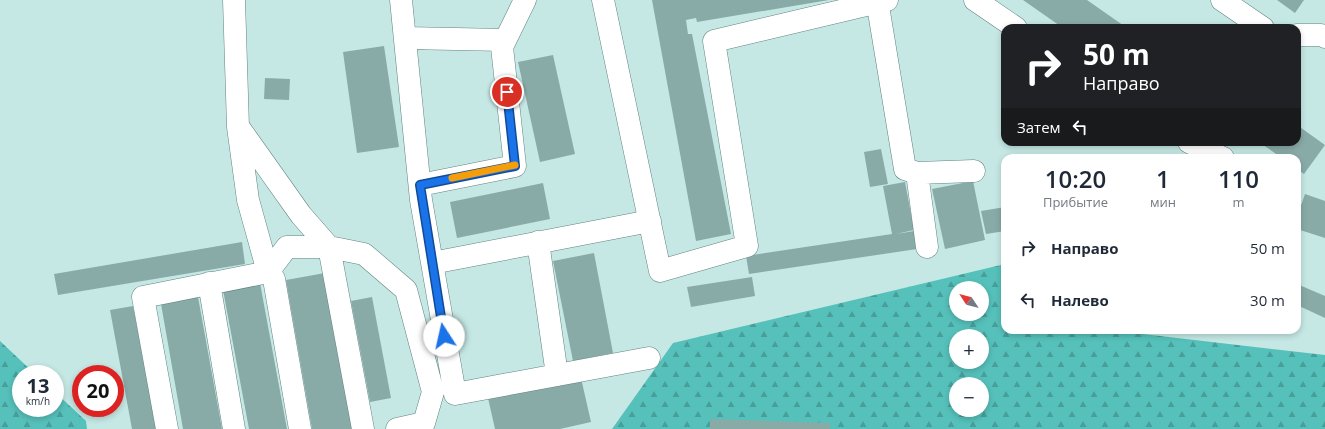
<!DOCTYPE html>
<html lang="ru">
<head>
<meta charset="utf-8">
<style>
	body { margin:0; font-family:"Open Sans",sans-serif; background:#f6f6f7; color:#1f2937; height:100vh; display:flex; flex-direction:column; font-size:15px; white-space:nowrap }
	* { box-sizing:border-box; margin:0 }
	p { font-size:13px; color:#747a83 }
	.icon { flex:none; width:22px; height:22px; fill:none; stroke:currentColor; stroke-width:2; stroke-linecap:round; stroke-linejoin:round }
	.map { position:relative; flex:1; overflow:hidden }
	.drawer { position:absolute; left:1001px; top:154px; width:300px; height:180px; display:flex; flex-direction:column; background:#fff; border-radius:12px; box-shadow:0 2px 6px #0003 }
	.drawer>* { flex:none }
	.guide { position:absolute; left:1001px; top:24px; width:300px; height:122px; border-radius:12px; box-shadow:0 2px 6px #0003; background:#202124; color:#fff; overflow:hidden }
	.needle { width:26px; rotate:306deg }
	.controls { position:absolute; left:949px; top:281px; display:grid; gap:8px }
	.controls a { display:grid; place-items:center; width:40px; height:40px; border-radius:50%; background:#fff; box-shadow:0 2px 6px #0003; font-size:20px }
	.speed { position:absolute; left:12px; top:365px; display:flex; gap:8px; font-size:20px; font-weight:700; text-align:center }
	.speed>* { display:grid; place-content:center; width:52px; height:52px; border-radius:50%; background:#fff; box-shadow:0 2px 6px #0003; line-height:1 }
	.speed small { font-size:10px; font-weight:400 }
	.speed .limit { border:6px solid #d22; background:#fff; color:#111 }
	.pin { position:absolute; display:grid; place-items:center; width:34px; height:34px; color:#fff; margin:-17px; border:2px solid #fff; border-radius:50%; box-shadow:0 1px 4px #0007 }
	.me { position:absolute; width:44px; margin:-22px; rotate:350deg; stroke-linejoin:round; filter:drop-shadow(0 0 3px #0008) }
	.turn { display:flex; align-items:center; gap:14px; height:84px; padding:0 16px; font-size:18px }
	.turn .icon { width:52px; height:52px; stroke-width:2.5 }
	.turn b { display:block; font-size:28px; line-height:34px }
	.then { display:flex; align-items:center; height:38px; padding:0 16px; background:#0003; gap:8px; font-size:15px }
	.eta { display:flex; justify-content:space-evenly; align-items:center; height:68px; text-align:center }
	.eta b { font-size:24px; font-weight:600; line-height:28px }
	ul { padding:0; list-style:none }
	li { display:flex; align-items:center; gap:12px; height:52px; padding:0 16px }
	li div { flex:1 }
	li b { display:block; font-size:15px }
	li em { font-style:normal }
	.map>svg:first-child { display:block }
	.forest { fill:url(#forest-firs); fill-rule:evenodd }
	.building { fill:#89aba8 }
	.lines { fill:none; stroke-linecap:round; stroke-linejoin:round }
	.minor-casing { stroke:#628381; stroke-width:23 }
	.minor { stroke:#fff; stroke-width:22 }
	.route-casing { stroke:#114b97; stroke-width:10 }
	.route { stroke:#1a73e8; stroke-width:7 }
	.slow { stroke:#f59e0b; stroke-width:7 }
</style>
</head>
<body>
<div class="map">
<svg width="1325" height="429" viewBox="0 0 1325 429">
	<defs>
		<pattern id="forest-firs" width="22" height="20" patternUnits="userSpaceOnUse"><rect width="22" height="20" fill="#56c1bb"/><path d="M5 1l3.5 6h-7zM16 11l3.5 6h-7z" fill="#489e99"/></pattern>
	</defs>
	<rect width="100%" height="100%" fill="#c5e8e5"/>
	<path class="forest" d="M1005,264V330H1140L1143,334L1325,355V429H612L673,343ZM956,288H982V314H956ZM956,336H982V362H956ZM956,384H982V410H956Z
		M0,341L35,374H21V408H55V392L86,421L87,429H0Z"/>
	<path class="building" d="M652,0H829L697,22L696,18L686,20L688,34H692L731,234L696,241Z
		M1023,0H1087L1127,28H1063Z
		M1277,0H1304L1295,13Z
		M384,46L399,147L357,153L343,52Z
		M553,55L575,154L540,162L518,62Z
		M265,78L290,79L289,100L264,99Z
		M1297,125L1325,145L1304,174L1297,169V158H1282L1259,142H1297Z
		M881,149L888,184L870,187L864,152Z
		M973,181L985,240L945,249L932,189Z
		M905,182L914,230L896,234L914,231L917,249L749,274L746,256L892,234L883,186Z
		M543,183L550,219L457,238L450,202Z
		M1305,194L1325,201V238L1297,229V217Z
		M1005,207V231L986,234L981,211Z
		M242,242L245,264L58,295L54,274Z
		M594,253L613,353L573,361L553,261Z
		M325,273L353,429H312L286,280Z
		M752,277L755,296L691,307L687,287Z
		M260,283L287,429H249L223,290Z
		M1297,284L1325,296V318L1297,305Z
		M198,297L222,429H183L161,304Z
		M372,297L391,398L370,402L351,301Z
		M133,306L157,429H132L110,310Z
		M581,378L591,422L560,429H495L488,398Z
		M710,419L830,423V429H710Z"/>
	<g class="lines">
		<defs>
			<path id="minor" d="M401,0L421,200L455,394L649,358
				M603,0L660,271L747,246L714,41L887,0
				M877,0L905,169L917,173L927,247
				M975,0L1016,28
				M1222,0L1263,28
				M1297,35H1321L1325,37
				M405,38L505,40
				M240,129L301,215L329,247L363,429
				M1189,142L1223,158
				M917,173L974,171
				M420,185L515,166L502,47L525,0
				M538,242L557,375
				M432,263L650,221
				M209,283L234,429
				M167,429L143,297L268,272L248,200L238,127L234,0
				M300,429L274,279L268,272L287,247H329L364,254L406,290L433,392L424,423L397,429"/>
		</defs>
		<use href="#minor" class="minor-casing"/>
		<use href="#minor" class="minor"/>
	</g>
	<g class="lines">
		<defs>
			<path id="route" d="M444,336L420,185L515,166L507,92"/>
		</defs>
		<use href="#route" class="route-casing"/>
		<use href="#route" class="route"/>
		<path class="slow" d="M452,178L515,165"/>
	</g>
</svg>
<div class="controls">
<a><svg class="needle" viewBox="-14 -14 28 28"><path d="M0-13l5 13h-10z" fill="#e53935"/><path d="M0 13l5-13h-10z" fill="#747a83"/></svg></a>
<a>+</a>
<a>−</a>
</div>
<div class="speed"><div>13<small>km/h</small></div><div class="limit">20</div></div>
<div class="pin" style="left:507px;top:92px;background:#d93025"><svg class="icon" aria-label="arrive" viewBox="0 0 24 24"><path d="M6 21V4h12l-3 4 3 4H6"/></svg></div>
<svg class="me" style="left:444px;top:336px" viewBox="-20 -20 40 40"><circle r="19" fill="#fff"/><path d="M0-13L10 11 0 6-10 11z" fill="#1a73e8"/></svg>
<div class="guide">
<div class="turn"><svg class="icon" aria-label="right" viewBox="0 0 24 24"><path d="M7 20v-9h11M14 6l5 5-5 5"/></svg><div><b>50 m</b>Направо</div></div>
<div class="then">Затем<svg class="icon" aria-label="left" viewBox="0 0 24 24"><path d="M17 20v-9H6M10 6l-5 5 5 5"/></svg></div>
</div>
<section class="drawer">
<div class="eta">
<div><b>10:20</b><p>Прибытие</p></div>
<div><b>1</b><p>мин</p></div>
<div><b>110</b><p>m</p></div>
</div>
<ul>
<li><svg class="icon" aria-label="right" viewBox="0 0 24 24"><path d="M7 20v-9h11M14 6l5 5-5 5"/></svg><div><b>Направо</b></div><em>50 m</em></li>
<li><svg class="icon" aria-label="left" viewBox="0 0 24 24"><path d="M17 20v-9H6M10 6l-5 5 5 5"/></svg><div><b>Налево</b></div><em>30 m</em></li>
</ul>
</section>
</div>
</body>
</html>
